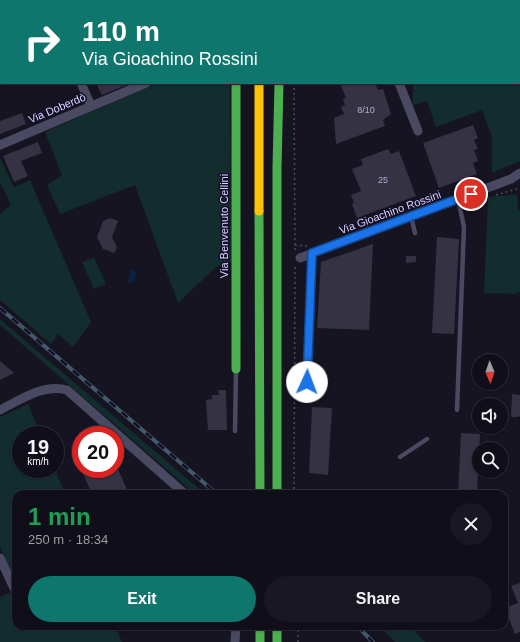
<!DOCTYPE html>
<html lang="en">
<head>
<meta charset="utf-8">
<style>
	body { margin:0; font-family:Helvetica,sans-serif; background:#191822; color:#f1f3f6; height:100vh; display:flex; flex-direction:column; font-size:15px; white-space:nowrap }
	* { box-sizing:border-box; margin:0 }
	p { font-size:13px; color:#9c9ca2 }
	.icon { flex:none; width:22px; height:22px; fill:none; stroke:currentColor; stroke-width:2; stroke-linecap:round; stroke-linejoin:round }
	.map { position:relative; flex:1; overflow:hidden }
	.drawer { position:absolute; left:12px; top:490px; width:496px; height:140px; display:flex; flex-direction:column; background:#100f19; border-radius:12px; box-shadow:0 1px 3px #0004,0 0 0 1px #302f38 }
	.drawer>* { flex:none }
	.guide { position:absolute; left:0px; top:0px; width:520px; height:84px; box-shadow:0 1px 3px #0004,0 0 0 1px #302f38; background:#0f766e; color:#fff; overflow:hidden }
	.needle { width:26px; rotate:178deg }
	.buttons { position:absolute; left:472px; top:354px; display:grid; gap:8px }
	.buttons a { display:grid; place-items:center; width:36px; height:36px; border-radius:50%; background:#100f19; box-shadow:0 1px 3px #0004,0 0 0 1px #302f38; font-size:20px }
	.speed { position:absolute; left:12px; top:426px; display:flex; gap:8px; font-size:20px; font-weight:700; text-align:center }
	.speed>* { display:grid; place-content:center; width:52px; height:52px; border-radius:50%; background:#100f19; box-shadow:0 1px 3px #0004,0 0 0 1px #302f38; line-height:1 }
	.speed small { font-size:10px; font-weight:400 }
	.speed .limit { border:6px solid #d22; background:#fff; color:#111 }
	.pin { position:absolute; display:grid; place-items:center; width:34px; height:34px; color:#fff; margin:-17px; border:2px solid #fff; border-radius:50%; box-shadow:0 1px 4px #0007 }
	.me { position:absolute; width:44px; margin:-22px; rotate:2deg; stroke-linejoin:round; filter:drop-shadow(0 0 3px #0008) }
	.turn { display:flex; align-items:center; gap:14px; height:84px; padding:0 16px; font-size:18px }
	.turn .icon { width:52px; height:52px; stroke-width:2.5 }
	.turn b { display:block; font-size:28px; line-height:34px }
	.round { display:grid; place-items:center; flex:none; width:42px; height:42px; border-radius:21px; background:#191822 }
	.head { display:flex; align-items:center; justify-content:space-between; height:68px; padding:0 16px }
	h1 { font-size:24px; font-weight:700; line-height:30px; color:#1e9e55 }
	.button { display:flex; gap:8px; margin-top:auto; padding:8px 16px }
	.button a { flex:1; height:46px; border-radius:24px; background:#0f766e; color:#fff; font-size:16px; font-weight:700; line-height:46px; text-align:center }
	.button a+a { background:#191822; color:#f1f3f6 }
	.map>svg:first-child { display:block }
	.green { fill:#132c2d }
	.water { fill:#0d2144 }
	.building { fill:#343243 }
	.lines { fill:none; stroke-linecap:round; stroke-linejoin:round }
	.path { stroke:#44505f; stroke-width:1.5; stroke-dasharray:2 3; stroke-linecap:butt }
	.lane { stroke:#4a4962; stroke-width:4.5 }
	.street { stroke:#4a4962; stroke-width:9 }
	.fast { stroke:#4caf50; stroke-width:9 }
	.slow { stroke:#ffc107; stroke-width:9 }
	.rail-casing { stroke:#43596b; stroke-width:4 }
	.rail { stroke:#130f26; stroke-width:2.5; stroke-dasharray:8; stroke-linecap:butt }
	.route-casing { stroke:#114b97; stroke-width:10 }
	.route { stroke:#1a73e8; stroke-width:7 }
	.labels { text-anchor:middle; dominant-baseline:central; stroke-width:3; stroke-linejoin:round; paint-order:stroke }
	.number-label { font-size:9px; fill:#b0acd0 }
	.street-label { font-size:11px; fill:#d9d4ff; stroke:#130f26 }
</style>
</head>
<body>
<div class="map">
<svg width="520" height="642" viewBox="0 0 520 642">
	<rect width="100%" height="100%" fill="#161421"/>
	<path class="green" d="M500,0H520V161L492,173V137L482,110L436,127L427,101L413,105V83H519V1H497Z
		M156,83H230L231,262L216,267L178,303L135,185L60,214L47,185L62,175L45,132Z
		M0,158L14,187L30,180L91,322L73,347L58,334L51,344L0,300V214L11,205L0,182Z
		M517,194L518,210L520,211V291L514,294L484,293L488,197Z
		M94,257L106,284L94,289L82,262Z
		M0,319L205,494H195L0,325Z
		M28,404L41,435H21V469H55L65,494H16V582L0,547V417Z
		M16,590V626H121L116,628L122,642H0V597Z
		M379,626H410L425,642H395Z"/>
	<path class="water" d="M133,269L136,273L135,281L128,283L127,281L130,275V271Z"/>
	<path class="building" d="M96,83H131L102,95Z
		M340,83H375L378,90L383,89L391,114L383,120L385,126L336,144L334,118L344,114L341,107L345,105L343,99L346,98Z
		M22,113L26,124L0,134V121Z
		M473,125L478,138L474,140L478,149L474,150L478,161L473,163L477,174L439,188L423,143Z
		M38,142L42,153L21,161L28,176L14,182L3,156Z
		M388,149L391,154L399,151L416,196L357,218L352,204L354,203L351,195L361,191L352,169L363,165L361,159Z
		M110,218L118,221L112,237L117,247L114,253L103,249L97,237L103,221Z
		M437,237L459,239L454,334L432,333Z
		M373,244L369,330L317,328L321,262Z
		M406,256H416V262L406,263Z
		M0,361L14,373L0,380Z
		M218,390H226L227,430H208L206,400L212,399V395H219Z
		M512,394L520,395V416L518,417H511Z
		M312,407L332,408L328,475L309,473Z
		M461,433L480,434L477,494H458Z
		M81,469H118L129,494H92Z
		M520,583V632L515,634L505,608L518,603L511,586Z"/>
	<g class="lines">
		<path class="path" d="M285,0V1
			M294,83L295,251
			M496,195L520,188
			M295,245L307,246
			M294,494L295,265
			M298,642V626"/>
		<path class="lane" d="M292,0V1
			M411,216L415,233
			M307,382L312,253
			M457,410L464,227L458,199
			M235,431L236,371
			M400,457L427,439"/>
		<path class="street" d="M151,0V1
			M229,0V1
			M77,1L79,0
			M470,1L473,0
			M0,34H1
			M81,83L91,106
			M399,83L418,131
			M0,145L146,83
			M300,258L511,179L520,173
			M0,410C20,400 44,383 67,390L185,494
			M0,558L14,588
			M235,642L236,626"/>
		<path class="fast" d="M248,0V1
			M270,0V1
			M236,83V369
			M259,211L260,494
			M277,494V167L279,83
			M260,626V642
			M277,626V642"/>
		<path class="slow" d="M259,83V211"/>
		<defs>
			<path id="rail" d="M0,308L217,494
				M357,626L373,642"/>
		</defs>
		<use href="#rail" class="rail-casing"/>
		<use href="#rail" class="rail"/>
	</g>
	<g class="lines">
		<defs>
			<path id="route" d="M307,382L312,253L471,194"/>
		</defs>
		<use href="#route" class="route-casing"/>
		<use href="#route" class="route"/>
	</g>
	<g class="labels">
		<g class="number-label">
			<text x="366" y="110">8/10</text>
			<text x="383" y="180">25</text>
		</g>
		<g class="street-label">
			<text transform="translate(57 108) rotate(-23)">Via Doberdò</text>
			<text transform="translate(390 212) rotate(-20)">Via Gioachino Rossini</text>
			<text transform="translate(224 226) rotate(-90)">Via Benvenuto Cellini</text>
		</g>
	</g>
</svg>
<div class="buttons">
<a><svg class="needle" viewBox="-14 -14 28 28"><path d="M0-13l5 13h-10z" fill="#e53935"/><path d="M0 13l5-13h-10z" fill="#9c9ca2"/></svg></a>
<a><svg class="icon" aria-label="sound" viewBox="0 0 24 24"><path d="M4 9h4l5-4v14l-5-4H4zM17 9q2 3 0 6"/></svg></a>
<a><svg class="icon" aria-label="search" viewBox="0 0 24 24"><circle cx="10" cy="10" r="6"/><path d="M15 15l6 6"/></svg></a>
</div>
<div class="speed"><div>19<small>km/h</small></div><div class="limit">20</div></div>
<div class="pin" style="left:471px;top:194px;background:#d93025"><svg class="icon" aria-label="arrive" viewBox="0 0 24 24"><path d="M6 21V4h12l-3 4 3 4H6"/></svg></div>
<svg class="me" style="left:307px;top:382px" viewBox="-20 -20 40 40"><circle r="19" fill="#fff"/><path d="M0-13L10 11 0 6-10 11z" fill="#1a73e8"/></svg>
<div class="guide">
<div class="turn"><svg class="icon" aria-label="right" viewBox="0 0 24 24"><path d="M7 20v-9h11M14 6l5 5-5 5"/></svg><div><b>110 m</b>Via Gioachino Rossini</div></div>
</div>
<section class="drawer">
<div class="head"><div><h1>1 min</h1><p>250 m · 18:34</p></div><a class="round"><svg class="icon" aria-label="close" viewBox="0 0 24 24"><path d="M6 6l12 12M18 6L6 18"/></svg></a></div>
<div class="button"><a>Exit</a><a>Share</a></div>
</section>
</div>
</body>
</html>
